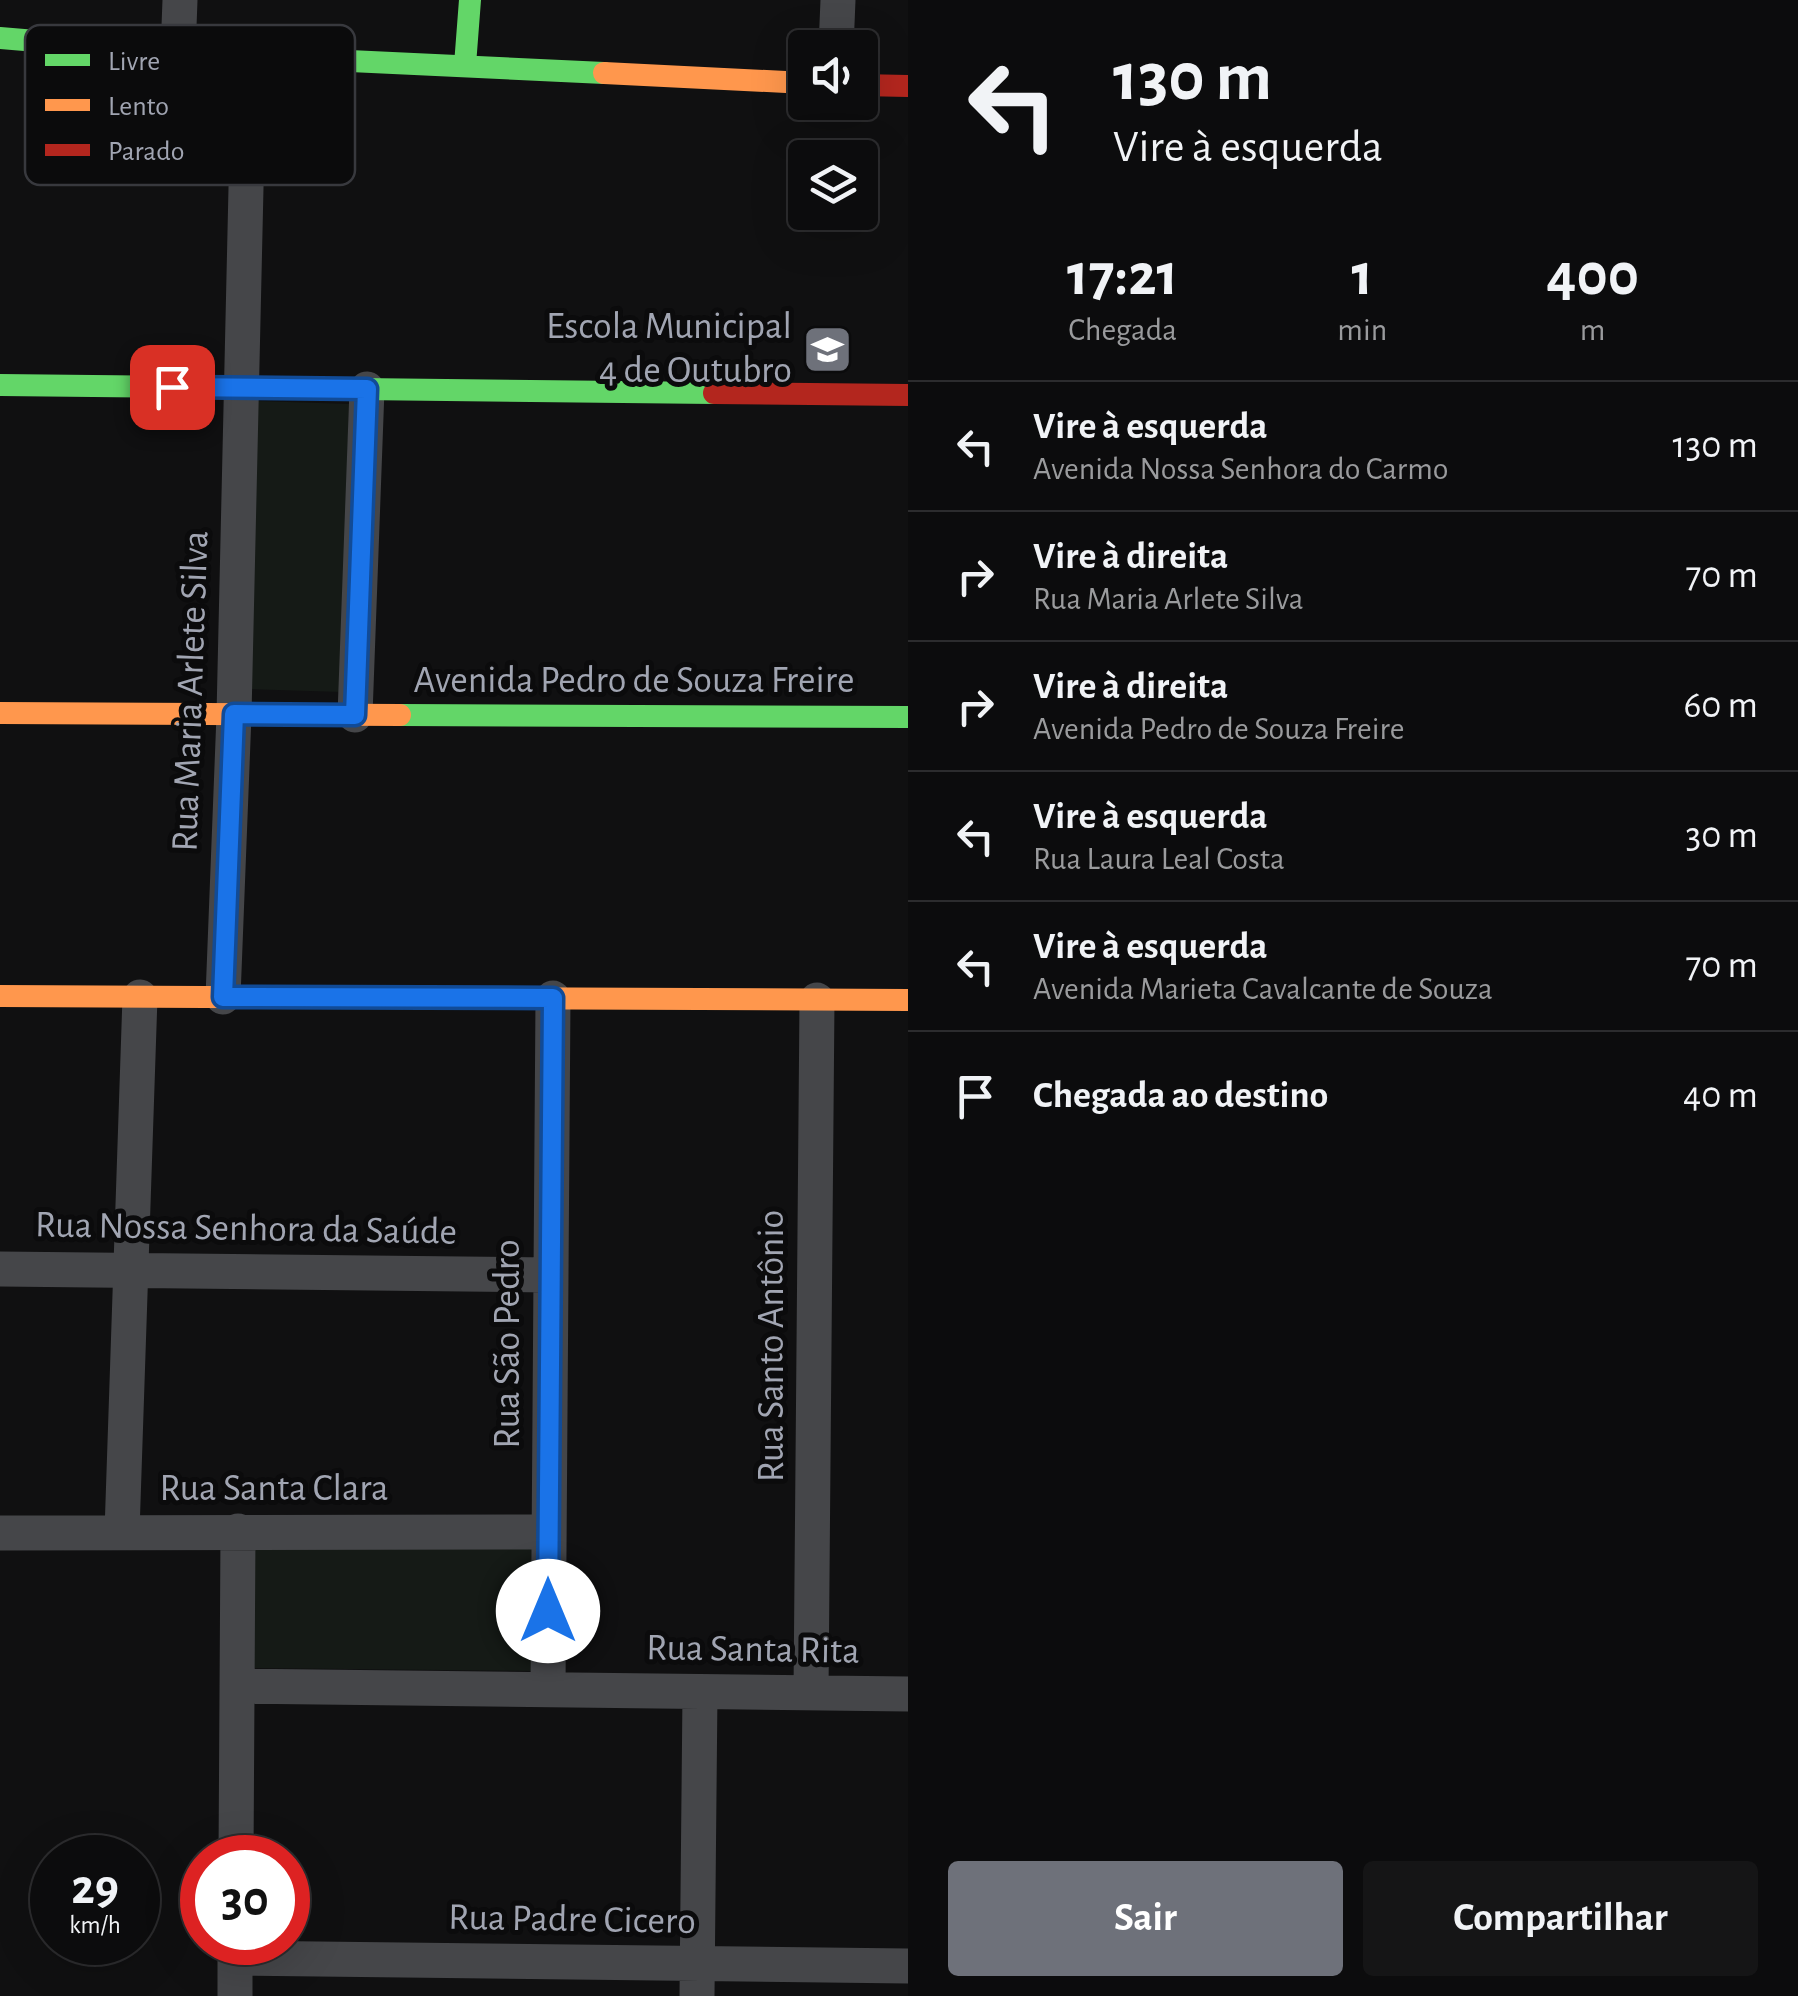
<!DOCTYPE html>
<html lang="pt">
<head>
<meta charset="utf-8">
<style>
	body { margin:0; font-family:"Alegreya Sans",sans-serif; background:#151516; color:#f1f3f6; height:100vh; display:flex; flex-direction:column; font-size:38px; white-space:nowrap }
	* { box-sizing:border-box; margin:0 }
	p { font-size:32px; color:#9a9b9d }
	.icon { flex:none; width:55px; height:55px; fill:none; stroke:currentColor; stroke-width:2; stroke-linecap:round; stroke-linejoin:round }
	.map { position:relative; flex:1; overflow:hidden }
	.sheet { display:flex; flex-direction:column; background:#0c0c0d; width:890px }
	.sheet>* { flex:none }
	.guide { background:#0c0c0d; color:#f1f3f6; overflow:hidden }
	.fabs { position:absolute; left:788px; top:30px; display:grid; gap:20px }
	.fabs a { display:grid; place-items:center; width:90px; height:90px; border-radius:10px; background:#0c0c0d; box-shadow:0 10px 40px #0002,0 0 0 2px #2c2c2e; font-size:50px }
	.speed { position:absolute; left:30px; top:1835px; display:flex; gap:20px; font-size:50px; font-weight:700; text-align:center }
	.speed>* { display:grid; place-content:center; width:130px; height:130px; border-radius:50%; background:#0c0c0d; box-shadow:0 10px 40px #0002,0 0 0 2px #2c2c2e; line-height:1 }
	.speed small { font-size:25px; font-weight:400 }
	.speed .limit { border:15px solid #d22; background:#fff; color:#111 }
	.pin { position:absolute; display:grid; place-items:center; width:85px; height:85px; color:#fff; margin:-42px; border-radius:20px; box-shadow:0 5px 15px #0006 }
	.me { position:absolute; width:110px; margin:-55px; rotate:0deg; stroke-linejoin:round; filter:drop-shadow(0 0 8px #0008) }
	.turn { display:flex; align-items:center; gap:35px; height:210px; padding:0 40px; font-size:45px }
	.turn .icon { width:130px; height:130px; stroke-width:2.5 }
	.turn b { display:block; font-size:70px; line-height:85px }
	.eta { display:flex; justify-content:space-evenly; align-items:center; height:170px; text-align:center }
	.eta b { font-size:60px; font-weight:700; line-height:70px }
	.button { display:flex; gap:20px; margin-top:auto; padding:20px 40px }
	.button a { flex:1; height:115px; border-radius:10px; background:#6e717a; color:#fff; font-size:40px; font-weight:700; line-height:115px; text-align:center }
	.button a+a { background:#151516; color:#f1f3f6 }
	ul { padding:0; list-style:none }
	li { display:flex; align-items:center; gap:30px; height:130px; padding:0 40px; border-top:2px solid #2c2c2e }
	li div { flex:1 }
	li b { display:block; font-size:38px }
	li em { font-style:normal }
	main { display:flex; flex:1; min-height:0 }
	.map>svg:first-child { display:block }
	.green { fill:#151a16 }
	.lines { fill:none; stroke-linecap:round; stroke-linejoin:round }
	.street { stroke:#454649; stroke-width:35 }
	.fast { stroke:#63d668; stroke-width:22 }
	.slow { stroke:#ff974d; stroke-width:22 }
	.jam { stroke:#b3261e; stroke-width:22 }
	.route-casing { stroke:#114b97; stroke-width:25 }
	.route { stroke:#1a73e8; stroke-width:18 }
	.labels { text-anchor:middle; dominant-baseline:central; stroke-width:10; stroke-linejoin:round; paint-order:stroke }
	.poi-label { font-size:38px; fill:#a1a5b2; stroke:#0b0b0c; text-anchor:end }
	.street-label { font-size:38px; fill:#a1a5b2; stroke:#0b0b0c }
	.key { fill:#0b0b0c; stroke:#38393e; stroke-width:2.5 }
	.key-label { font-size:28px; fill:#a1a5b2 }
</style>
</head>
<body>
<main>
<div class="map">
<svg width="908" height="1996" viewBox="0 0 908 1996">
	<rect width="100%" height="100%" fill="#101011"/>
	<path class="green" d="M258,401L349,404L341,692L249,689Z
		M534,1537L540,1671L254,1668L252,1543Z"/>
	<g class="lines">
		<path class="street" d="M836,48L838,0
			M178,53L180,0
			M355,715L367,389
			M223,997L234,715L249,56
			M0,1269L551,1275
			M122,1532L140,997
			M0,1533L549,1532
			M237,1686L908,1694
			M548,1689L553,998
			M811,1693L817,1000
			M236,1858L238,1531
			M235,1958L908,1966
			M235,1996V1942
			M697,1996L700,1692"/>
		<path class="fast" d="M0,38L178,53L604,73
			M465,65L470,0
			M0,385L714,393
			M400,715L908,717"/>
		<path class="slow" d="M604,73L805,83
			M0,713L400,715
			M0,996L908,1000"/>
		<path class="jam" d="M860,85L908,86
			M714,393L908,395"/>
	</g>
	<g class="lines">
		<defs>
			<path id="route" d="M172,387L367,389L355,715L234,714L223,997L553,998L548,1611"/>
		</defs>
		<use href="#route" class="route-casing"/>
		<use href="#route" class="route"/>
	</g>
	<defs>
		<symbol id="school-square" viewBox="-11 -11 22 22"><rect x="-9" y="-9" width="18" height="18" rx="4" fill="#6e717a" stroke="#0b0b0c"/><path d="M0-5L7-2L0 1L-7-2ZM-4 1L0 2.5L4 1V4Q0 6-4 4Z" fill="#fff"/></symbol>
	</defs>
	<g fill-rule="evenodd">
		<use href="#school-square" x="800" y="322" width="55" height="55"/>
	</g>
	<g class="labels">
		<g class="poi-label">
			<text x="792" y="327">Escola Municipal<tspan x="792" dy="44">4 de Outubro</tspan></text>
		</g>
		<g class="street-label">
			<text x="634" y="681">Avenida Pedro de Souza Freire</text>
			<text transform="translate(191 691) rotate(-88)">Rua Maria Arlete Silva</text>
			<text transform="translate(246 1229) rotate(1)">Rua Nossa Senhora da Saúde</text>
			<text transform="translate(508 1344) rotate(-90)">Rua São Pedro</text>
			<text transform="translate(772 1346) rotate(-90)">Rua Santo Antônio</text>
			<text x="274" y="1489">Rua Santa Clara</text>
			<text transform="translate(753 1650) rotate(1)">Rua Santa Rita</text>
			<text transform="translate(572 1920) rotate(1)">Rua Padre Cicero</text>
		</g>
	</g>
	<rect x="25" y="25" width="330" height="160" rx="15" class="key"/>
	<rect x="45" y="54" width="45" height="12" fill="#63d668"/>
	<rect x="45" y="99" width="45" height="12" fill="#ff974d"/>
	<rect x="45" y="144" width="45" height="12" fill="#b3261e"/>
	<g class="key-label">
		<text x="108" y="70">Livre</text>
		<text x="108" y="115">Lento</text>
		<text x="108" y="160">Parado</text>
	</g>
</svg>
<div class="fabs">
<a><svg class="icon" aria-label="sound" viewBox="0 0 24 24"><path d="M4 9h4l5-4v14l-5-4H4zM17 9q2 3 0 6"/></svg></a>
<a><svg class="icon" aria-label="layers" viewBox="0 0 24 24"><path d="M12 4l9 5-9 5-9-5zM3 14l9 5 9-5"/></svg></a>
</div>
<div class="speed"><div>29<small>km/h</small></div><div class="limit">30</div></div>
<div class="pin" style="left:172px;top:387px;background:#d93025"><svg class="icon" aria-label="arrive" viewBox="0 0 24 24"><path d="M6 21V4h12l-3 4 3 4H6"/></svg></div>
<svg class="me" style="left:548px;top:1611px" viewBox="-20 -20 40 40"><circle r="19" fill="#fff"/><path d="M0-13L10 11 0 6-10 11z" fill="#1a73e8"/></svg>
</div>
<section class="sheet">
<div class="guide">
<div class="turn"><svg class="icon" aria-label="left" viewBox="0 0 24 24"><path d="M17 20v-9H6M10 6l-5 5 5 5"/></svg><div><b>130 m</b>Vire à esquerda</div></div>
</div>
<div class="eta">
<div><b>17:21</b><p>Chegada</p></div>
<div><b>1</b><p>min</p></div>
<div><b>400</b><p>m</p></div>
</div>
<ul>
<li><svg class="icon" aria-label="left" viewBox="0 0 24 24"><path d="M17 20v-9H6M10 6l-5 5 5 5"/></svg><div><b>Vire à esquerda</b><p>Avenida Nossa Senhora do Carmo</p></div><em>130 m</em></li>
<li><svg class="icon" aria-label="right" viewBox="0 0 24 24"><path d="M7 20v-9h11M14 6l5 5-5 5"/></svg><div><b>Vire à direita</b><p>Rua Maria Arlete Silva</p></div><em>70 m</em></li>
<li><svg class="icon" aria-label="right" viewBox="0 0 24 24"><path d="M7 20v-9h11M14 6l5 5-5 5"/></svg><div><b>Vire à direita</b><p>Avenida Pedro de Souza Freire</p></div><em>60 m</em></li>
<li><svg class="icon" aria-label="left" viewBox="0 0 24 24"><path d="M17 20v-9H6M10 6l-5 5 5 5"/></svg><div><b>Vire à esquerda</b><p>Rua Laura Leal Costa</p></div><em>30 m</em></li>
<li><svg class="icon" aria-label="left" viewBox="0 0 24 24"><path d="M17 20v-9H6M10 6l-5 5 5 5"/></svg><div><b>Vire à esquerda</b><p>Avenida Marieta Cavalcante de Souza</p></div><em>70 m</em></li>
<li><svg class="icon" aria-label="arrive" viewBox="0 0 24 24"><path d="M6 21V4h12l-3 4 3 4H6"/></svg><div><b>Chegada ao destino</b></div><em>40 m</em></li>
</ul>
<div class="button"><a>Sair</a><a>Compartilhar</a></div>
</section>
</main>
</body>
</html>
